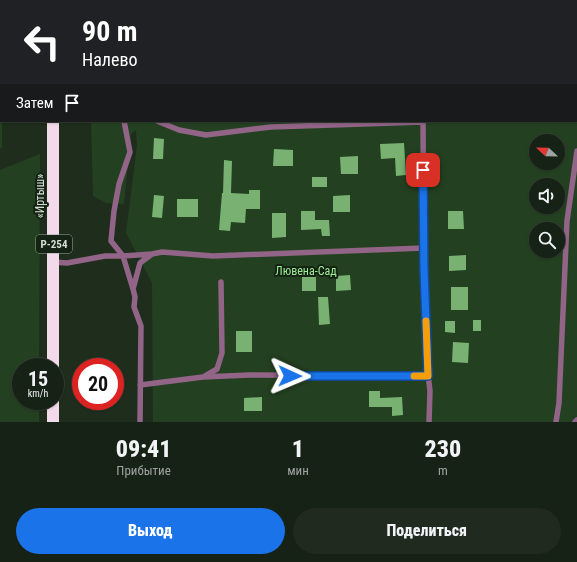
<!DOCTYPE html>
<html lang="ru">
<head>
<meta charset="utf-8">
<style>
	body { margin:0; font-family:"Roboto Condensed",sans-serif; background:#202a1f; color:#f1f3f6; height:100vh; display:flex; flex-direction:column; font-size:15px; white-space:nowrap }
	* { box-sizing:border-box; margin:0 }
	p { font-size:13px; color:#9ea4a1 }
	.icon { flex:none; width:22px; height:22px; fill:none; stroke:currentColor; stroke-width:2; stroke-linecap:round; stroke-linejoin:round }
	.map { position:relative; height:422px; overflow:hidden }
	.details { display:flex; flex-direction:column; background:#172216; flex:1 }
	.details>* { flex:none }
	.top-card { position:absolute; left:0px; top:0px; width:577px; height:122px; box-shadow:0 1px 3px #0004,0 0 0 1px #363f35; background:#202124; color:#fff; overflow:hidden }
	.needle { width:26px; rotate:292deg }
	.tools { position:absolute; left:529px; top:134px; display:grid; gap:8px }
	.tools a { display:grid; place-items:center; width:36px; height:36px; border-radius:50%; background:#172216; box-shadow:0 1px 3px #0004,0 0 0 1px #363f35; font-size:20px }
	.speed { position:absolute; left:12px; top:358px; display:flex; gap:8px; font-size:20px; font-weight:700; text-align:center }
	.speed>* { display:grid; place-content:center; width:52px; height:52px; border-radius:50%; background:#172216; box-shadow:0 1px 3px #0004,0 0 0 1px #363f35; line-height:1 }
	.speed small { font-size:10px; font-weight:400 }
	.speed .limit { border:6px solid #d22; background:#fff; color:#111 }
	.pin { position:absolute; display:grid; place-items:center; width:34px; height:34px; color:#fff; margin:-17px; border-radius:8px; box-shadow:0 2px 6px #0006 }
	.me { position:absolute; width:44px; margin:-22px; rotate:91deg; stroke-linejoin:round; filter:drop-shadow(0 0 3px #0008) }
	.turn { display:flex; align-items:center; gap:14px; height:84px; padding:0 16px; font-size:18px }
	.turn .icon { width:52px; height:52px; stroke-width:2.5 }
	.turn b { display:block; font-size:28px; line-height:34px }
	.then { display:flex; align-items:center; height:38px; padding:0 16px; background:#0003; gap:8px; font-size:15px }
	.eta { display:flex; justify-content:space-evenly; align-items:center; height:68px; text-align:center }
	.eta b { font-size:24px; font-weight:800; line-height:28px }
	.action { display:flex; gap:8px; margin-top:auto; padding:8px 16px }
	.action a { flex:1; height:46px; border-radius:24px; background:#1a73e8; color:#fff; font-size:16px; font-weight:800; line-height:46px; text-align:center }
	.action a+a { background:#202a1f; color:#f1f3f6 }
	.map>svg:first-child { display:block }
	.green { fill:#234120; fill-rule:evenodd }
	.building { fill:#78b172 }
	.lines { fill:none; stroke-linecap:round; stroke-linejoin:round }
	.lane { stroke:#926487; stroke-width:5.5 }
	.highway { stroke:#f2daeb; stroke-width:12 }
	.route-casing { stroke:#114b97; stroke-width:10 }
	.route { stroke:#1a73e8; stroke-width:7 }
	.slow { stroke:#f59e0b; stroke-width:7 }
	.labels { text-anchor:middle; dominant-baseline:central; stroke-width:4; stroke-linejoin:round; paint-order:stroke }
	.shield { fill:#152314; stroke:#9ca79b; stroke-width:1 }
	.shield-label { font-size:11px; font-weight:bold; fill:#d6dfd5 }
	.street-label { font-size:12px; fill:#d6dfd5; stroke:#152314 }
	.park-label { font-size:12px; fill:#9eec96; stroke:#152314 }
</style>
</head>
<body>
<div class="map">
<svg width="577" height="422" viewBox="0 0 577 422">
	<rect width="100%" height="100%" fill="#1f2d1d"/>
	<path class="green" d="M0,0H6L1,1V121H2V148L0,149Z
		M132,0H577V422H153L152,283L126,233L137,145L136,130L131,134L124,204L106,203L93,196L91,121H576V1ZM536,141H558V163H536ZM536,185H558V207H536ZM536,229H558V251H536Z
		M40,154L39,367H21V401H39V422H0V170Z"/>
	<path class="building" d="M154,138L164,139L163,159H153Z
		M404,143L406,175L396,176L395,158L381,159L380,144Z
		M274,149L293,150V166H273Z
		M358,156V174H341L340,157Z
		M224,160L232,161L231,193L249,194V190H260V209H246L245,223L231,222L230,231L219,230L222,193H223Z
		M312,177H327V187H312Z
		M154,195L164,196L162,218L152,217Z
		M350,195V212H333V196Z
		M177,199H198V217H177Z
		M301,211H315V220H329L330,236H322L321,229L301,230Z
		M448,211H463L464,229H448Z
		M272,213H286V237L272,238Z
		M466,255V270L449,271V256Z
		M350,275L351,290L336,291V276Z
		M302,277H316V291H302Z
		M451,287H468V310H451Z
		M318,297H328L330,324L319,325Z
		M473,320H481V331H473Z
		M445,321H455V333L445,332Z
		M236,331H252V352H236Z
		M453,342L469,343L468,363L452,362Z
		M369,391H380V398L402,397L403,415L392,416V407H369Z
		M262,397V411H244V398Z"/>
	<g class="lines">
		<path class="lane" d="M114,0L118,1
			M427,0V1
			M132,1L136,0
			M124,121L130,152L119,184L114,211L111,241L123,256L152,254
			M157,121L179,130L206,135L271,127L423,122
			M423,121L424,269L427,366L430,391L429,422
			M53,262L67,263L105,256H123L133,289
			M205,376L217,369L222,353L221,282
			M140,385L203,377L249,375L428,376
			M140,422L141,326L134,307L135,297L133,289L140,263L152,254L162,252L213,256L424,248
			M556,422L559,403L567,221L577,151
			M575,422L577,420"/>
		<path class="highway" d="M53,0V1
			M53,367V121
			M53,422V401"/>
	</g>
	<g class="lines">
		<defs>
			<path id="route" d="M290,376H428L424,269L423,170"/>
		</defs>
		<use href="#route" class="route-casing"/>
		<use href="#route" class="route"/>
		<path class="slow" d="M414,376H428L426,321"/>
	</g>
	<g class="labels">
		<rect class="shield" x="36" y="235" width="36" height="18" rx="3"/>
		<g class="shield-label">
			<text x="54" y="244">Р-254</text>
		</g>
		<g class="street-label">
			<text transform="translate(40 196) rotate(-90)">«Иртыш»</text>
		</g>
		<g class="park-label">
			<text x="306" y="271">Лювена-Сад</text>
		</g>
	</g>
</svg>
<div class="tools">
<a><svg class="needle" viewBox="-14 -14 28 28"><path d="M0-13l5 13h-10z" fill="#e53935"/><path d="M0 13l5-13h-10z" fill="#9ea4a1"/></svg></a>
<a><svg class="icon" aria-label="sound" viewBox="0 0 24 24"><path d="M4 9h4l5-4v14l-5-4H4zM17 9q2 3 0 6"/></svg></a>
<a><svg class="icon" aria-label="search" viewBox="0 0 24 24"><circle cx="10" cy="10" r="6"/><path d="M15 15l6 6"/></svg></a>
</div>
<div class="speed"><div>15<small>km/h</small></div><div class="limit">20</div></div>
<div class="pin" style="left:423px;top:170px;background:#d93025"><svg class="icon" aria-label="arrive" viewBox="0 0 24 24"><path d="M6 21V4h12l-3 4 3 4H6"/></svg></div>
<svg class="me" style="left:290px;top:376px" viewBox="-20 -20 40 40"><path d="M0-17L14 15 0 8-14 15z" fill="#1a73e8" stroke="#fff" stroke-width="4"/></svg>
<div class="top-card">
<div class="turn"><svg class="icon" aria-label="left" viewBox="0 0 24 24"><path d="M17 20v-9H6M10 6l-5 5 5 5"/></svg><div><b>90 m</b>Налево</div></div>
<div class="then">Затем<svg class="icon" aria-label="arrive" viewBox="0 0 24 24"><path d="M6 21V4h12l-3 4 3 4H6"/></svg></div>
</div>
</div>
<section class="details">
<div class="eta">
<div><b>09:41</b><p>Прибытие</p></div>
<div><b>1</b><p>мин</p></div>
<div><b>230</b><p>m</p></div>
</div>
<div class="action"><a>Выход</a><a>Поделиться</a></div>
</section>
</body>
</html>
